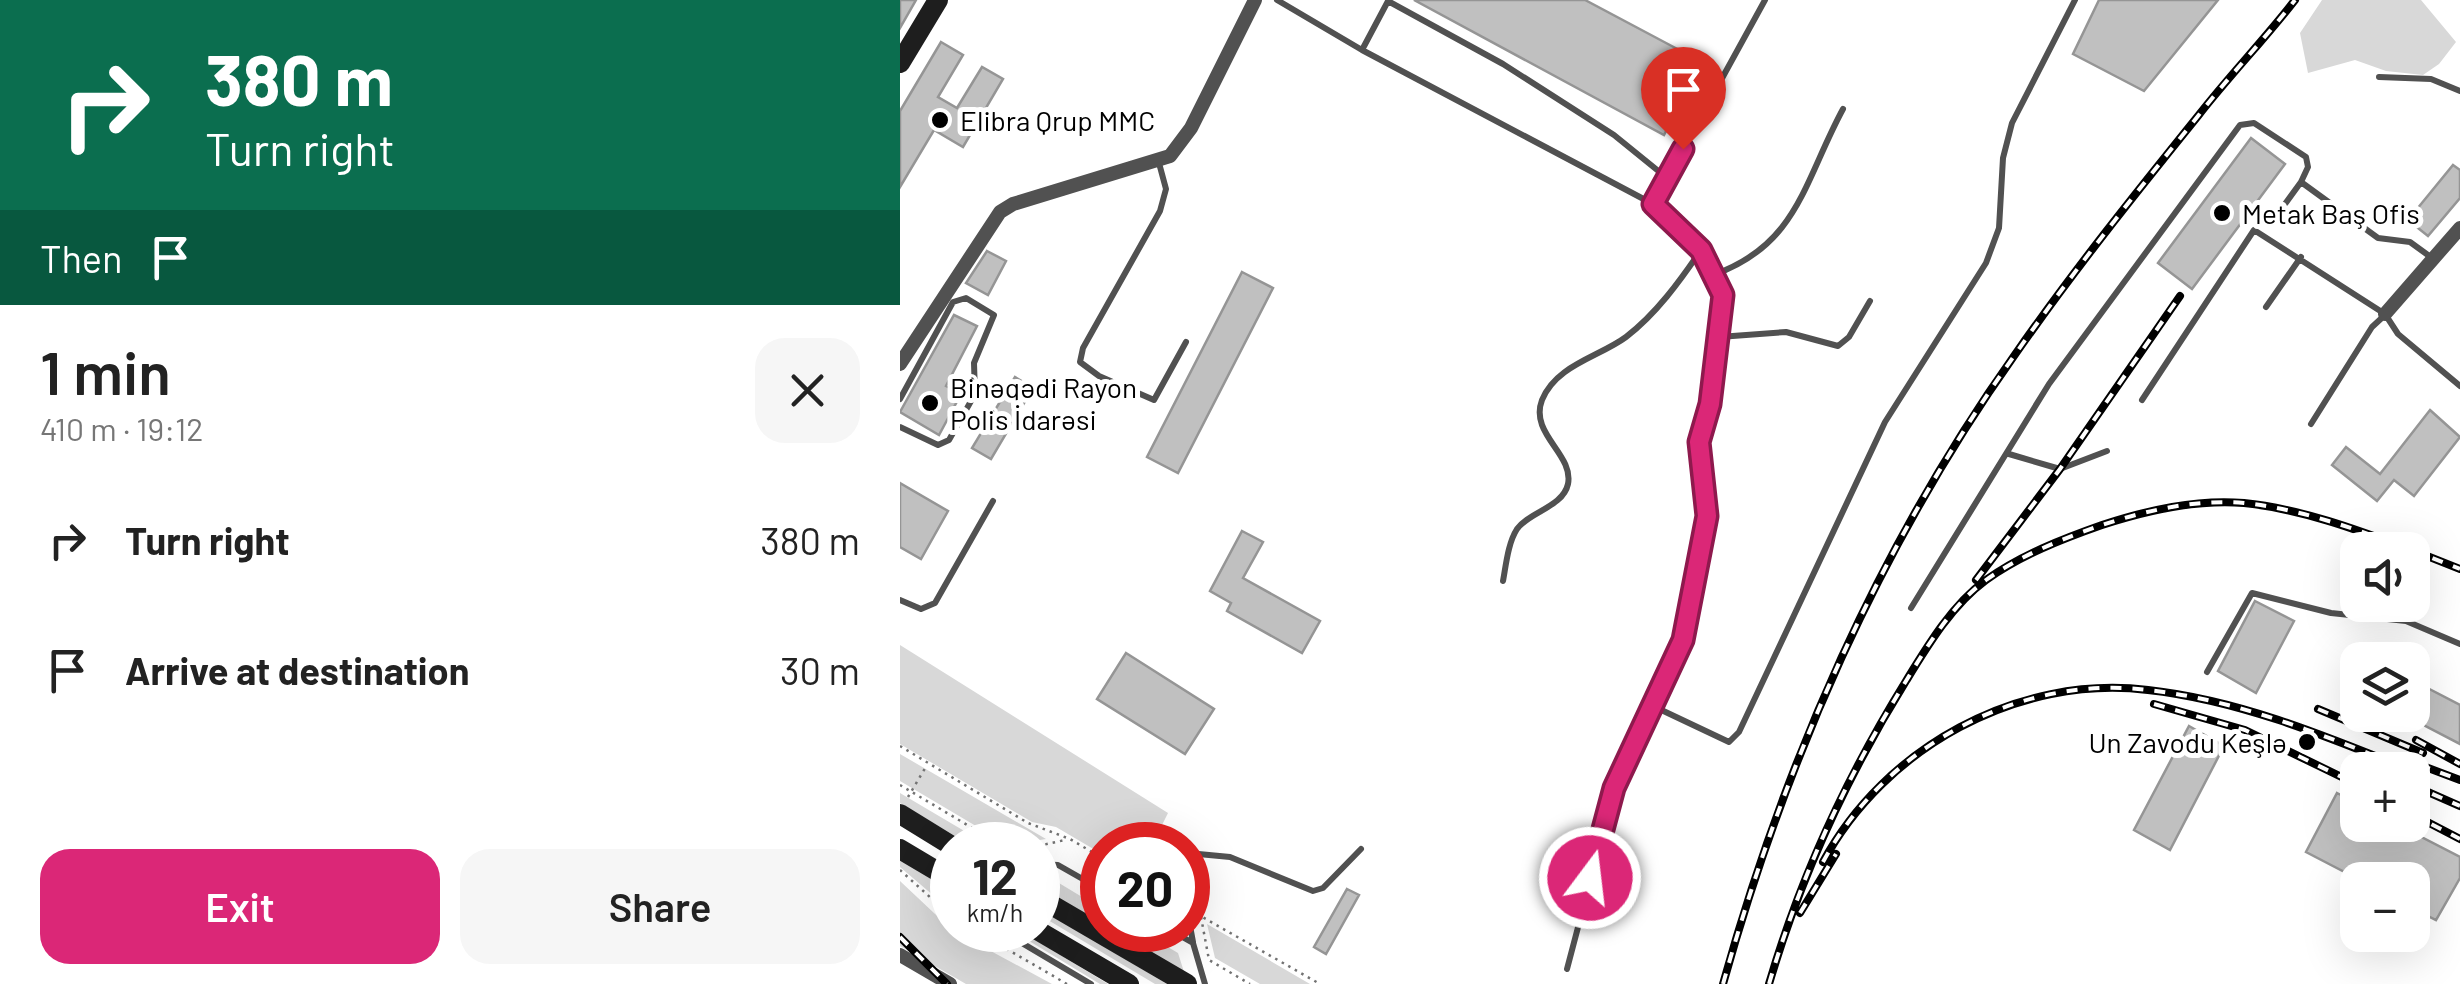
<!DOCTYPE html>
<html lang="en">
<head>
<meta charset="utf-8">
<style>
	body { margin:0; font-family:Barlow,sans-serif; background:#f6f6f6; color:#222; height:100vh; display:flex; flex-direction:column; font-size:38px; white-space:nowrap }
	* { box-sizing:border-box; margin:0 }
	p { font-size:32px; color:#767676 }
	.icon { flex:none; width:55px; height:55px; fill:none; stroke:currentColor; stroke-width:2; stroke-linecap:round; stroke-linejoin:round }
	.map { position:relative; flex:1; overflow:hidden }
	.drawer { display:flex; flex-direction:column; background:#fff; width:900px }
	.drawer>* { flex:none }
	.hud { background:#0b6e4f; color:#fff; overflow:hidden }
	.fabs { position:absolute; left:1440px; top:532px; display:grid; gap:20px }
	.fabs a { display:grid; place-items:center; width:90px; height:90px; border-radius:20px; background:#fff; box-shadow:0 10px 40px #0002; font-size:50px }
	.speed { position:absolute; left:30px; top:822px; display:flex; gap:20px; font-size:50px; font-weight:700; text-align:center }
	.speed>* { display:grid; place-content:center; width:130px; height:130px; border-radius:50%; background:#fff; box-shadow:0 10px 40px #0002; line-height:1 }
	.speed small { font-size:25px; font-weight:400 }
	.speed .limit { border:15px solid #d22; background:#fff; color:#111 }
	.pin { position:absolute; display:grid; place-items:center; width:85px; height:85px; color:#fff; margin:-102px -42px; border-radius:50% 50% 50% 0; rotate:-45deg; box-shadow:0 0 10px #0007 }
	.pin .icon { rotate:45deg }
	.me { position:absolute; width:110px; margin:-55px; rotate:15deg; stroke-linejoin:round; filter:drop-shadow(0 0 8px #0008) }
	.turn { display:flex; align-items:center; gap:35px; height:210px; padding:0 40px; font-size:45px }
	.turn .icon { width:130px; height:130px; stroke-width:2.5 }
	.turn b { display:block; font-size:70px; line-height:85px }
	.then { display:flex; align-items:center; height:95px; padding:0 40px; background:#0003; gap:20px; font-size:38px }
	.round { display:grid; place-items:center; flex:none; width:105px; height:105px; border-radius:30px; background:#f6f6f6 }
	.headline { display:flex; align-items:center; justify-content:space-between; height:170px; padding:0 40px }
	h1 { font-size:60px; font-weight:600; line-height:75px }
	.cta { display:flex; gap:20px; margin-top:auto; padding:20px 40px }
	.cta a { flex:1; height:115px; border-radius:30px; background:#db2777; color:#fff; font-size:40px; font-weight:600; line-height:115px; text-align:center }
	.cta a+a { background:#f6f6f6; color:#222 }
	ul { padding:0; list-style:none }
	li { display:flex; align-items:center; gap:30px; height:130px; padding:0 40px }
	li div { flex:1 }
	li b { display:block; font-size:38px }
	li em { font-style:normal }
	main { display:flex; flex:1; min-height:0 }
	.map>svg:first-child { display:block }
	.green { fill:#d8d8d8 }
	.building { fill:#c0c0c0; stroke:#959595; stroke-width:2.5 }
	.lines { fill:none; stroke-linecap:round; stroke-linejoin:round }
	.path { stroke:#737373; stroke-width:2.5; stroke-dasharray:2.5 5; stroke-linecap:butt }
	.lane { stroke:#515151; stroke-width:6 }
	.street { stroke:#515151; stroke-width:14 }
	.secondary { stroke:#1e1e1e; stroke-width:20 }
	.rail-casing { stroke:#000; stroke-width:8 }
	.rail { stroke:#fff; stroke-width:4; stroke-dasharray:11; stroke-linecap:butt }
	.route-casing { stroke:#8e194d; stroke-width:25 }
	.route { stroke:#db2777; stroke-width:18 }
	.poi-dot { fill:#000; stroke:#fff; stroke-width:4 }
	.labels { text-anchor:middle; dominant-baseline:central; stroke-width:10; stroke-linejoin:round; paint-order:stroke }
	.poi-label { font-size:28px; fill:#000; stroke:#fff; text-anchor:start }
</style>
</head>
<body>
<main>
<section class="drawer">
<div class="hud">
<div class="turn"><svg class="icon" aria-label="right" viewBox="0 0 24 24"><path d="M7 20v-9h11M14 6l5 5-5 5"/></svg><div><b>380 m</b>Turn right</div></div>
<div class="then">Then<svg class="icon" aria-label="arrive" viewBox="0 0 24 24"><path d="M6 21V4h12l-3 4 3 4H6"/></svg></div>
</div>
<div class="headline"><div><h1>1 min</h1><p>410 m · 19:12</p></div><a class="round"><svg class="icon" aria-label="close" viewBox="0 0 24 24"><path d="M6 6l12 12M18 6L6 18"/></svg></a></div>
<ul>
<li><svg class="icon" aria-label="right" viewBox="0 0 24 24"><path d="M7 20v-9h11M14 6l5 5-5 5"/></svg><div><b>Turn right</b></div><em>380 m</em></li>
<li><svg class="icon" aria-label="arrive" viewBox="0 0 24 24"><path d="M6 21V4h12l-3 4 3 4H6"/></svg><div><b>Arrive at destination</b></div><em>30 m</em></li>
</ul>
<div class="cta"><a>Exit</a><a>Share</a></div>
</section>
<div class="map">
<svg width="1560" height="984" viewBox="0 0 1560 984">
	<rect width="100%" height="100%" fill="#fff"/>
	<path class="green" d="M1422,0H1521L1556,42L1539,64L1523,75L1486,71L1455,60L1408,73L1400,33Z
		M0,645L268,813L252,845H202V854L156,827L132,822L0,744Z
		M0,754L146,839L108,845L0,781Z
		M0,793L88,845H70L0,803Z
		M0,858L49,890L48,908L0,867Z
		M144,874L202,909V925L138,887V875Z
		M0,881L52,930L152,984H66L0,946Z
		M138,907L267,984H255L138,914Z
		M307,924L410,984H360L315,958Z
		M111,930H119L208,984H200Z
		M210,930H239L278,953L285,975Z"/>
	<path class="building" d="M0,0H16L0,28Z
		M514,0H685L783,52L772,83L789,87L764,135Z
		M1199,0H1318L1244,91L1173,54Z
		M41,42L63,55L38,97L57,108L82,67L103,79L63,147L34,130L0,187V111Z
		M1351,138L1385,164L1292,289L1258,263Z
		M1553,165L1560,170V198L1528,236L1508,220Z
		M87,251L106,261L88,295L66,283Z
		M342,272L373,288L278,473L247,457Z
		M54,315L77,326L46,386L61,394L39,435L0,412Z
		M115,377L133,388L91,459L72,448Z
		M1530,410L1560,437L1514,496L1494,480L1477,501L1432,465L1446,447L1480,474Z
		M0,483L48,511L21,559L0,547Z
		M342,531L363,542L343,578L420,621L402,653L327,611L331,603L310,591Z
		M1355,601L1394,621L1356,693L1318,671Z
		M226,653L314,709L285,754L197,699Z
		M1512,680L1560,705V744L1512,719Z
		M1289,726L1324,746L1270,850L1234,830Z
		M1437,793L1458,804V825H1498L1560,857V878L1536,920L1512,908V880H1460L1406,852Z
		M447,889L459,895L426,954L414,947Z"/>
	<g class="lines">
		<path class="path" d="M0,746L128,823L170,839L202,858
			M0,785L101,845
			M8,797L27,765
			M138,846L165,840
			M0,870L52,917
			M297,914L420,984
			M301,917L309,960L350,984
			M74,930L167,984"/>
		<path class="lane" d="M377,0L462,50L488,1
			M488,1L603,64L714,135L767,178
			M462,50L753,204L801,250L823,295L809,404L799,442L807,515L792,610L755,707L715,787L667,969
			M1479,77L1531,79L1560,91
			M259,163L266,189L260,211L183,348L180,362L199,376L254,400L286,342
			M753,204L865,0
			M1377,215L1401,182
			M813,275C898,245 904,181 943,109
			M1366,307L1401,257
			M819,337L886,332L938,346L949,337L970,301
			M0,399L53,302L66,298L94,315L74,363L75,394L49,440L38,445L0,427
			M1242,400L1354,230L1485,314L1498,334L1560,386
			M1411,424L1472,327L1485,315
			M1109,454L1160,469L1207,451
			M603,581C606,565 608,543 617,529C629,512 663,507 668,484C674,454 629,434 642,400C656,365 699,357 726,337C756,314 780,281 801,250
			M0,600L21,609L35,603L93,501
			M1011,608L1149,384L1340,125L1354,123L1406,157L1408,167L1401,182L1478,238L1510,242L1532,258
			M1307,672L1352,593L1431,613L1506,621L1560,644
			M755,707L829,742L839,732L985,422L1086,263L1099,228L1103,158L1112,123L1175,0
			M288,853L330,857L413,891L423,888L461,849
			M138,864L158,865L202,890
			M288,915L293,942
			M100,930L191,984
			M270,930L293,943L305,984"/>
		<path class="street" d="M1485,314L1560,228
			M0,364L100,212L113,204L270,156L291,128L355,0
			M0,955L50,984"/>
		<path class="secondary" d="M0,63L38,0
			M0,814L52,846
			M0,849L52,880
			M138,897L287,984
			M137,930L229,984"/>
		<defs>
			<path id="rail" d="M1512,550L1560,569
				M1076,580L1160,469L1280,296
				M1254,704L1345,730L1458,785
				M1418,709L1523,753
				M1516,740L1560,764
				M1499,757L1560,780
				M1512,785L1560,806
				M1512,814L1560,839
				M923,862C984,748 1118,674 1248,690C1339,700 1426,736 1510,770
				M900,913L936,854
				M0,937L47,984
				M823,984C885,762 980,545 1114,356C1171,274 1235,194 1298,116C1329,76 1364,40 1395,0
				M869,984C901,875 946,778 1006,681C1028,645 1052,605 1086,580C1121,555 1162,539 1202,525C1248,510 1296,499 1344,503C1402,509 1458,530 1512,550"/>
		</defs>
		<use href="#rail" class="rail-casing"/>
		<use href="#rail" class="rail"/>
	</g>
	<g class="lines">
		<defs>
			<path id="route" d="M690,878L714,788L783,640L807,516L799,442L810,404L823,295L801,250L753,204L783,149"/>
		</defs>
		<use href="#route" class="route-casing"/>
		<use href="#route" class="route"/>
	</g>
	<g class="poi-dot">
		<circle cx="40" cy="120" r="10"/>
		<circle cx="1322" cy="213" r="10"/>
		<circle cx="30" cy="403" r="10"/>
		<circle cx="1407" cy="742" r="10"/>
	</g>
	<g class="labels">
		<g class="poi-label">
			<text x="60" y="120">Elibra Qrup MMC</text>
			<text x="1342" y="213">Metak Baş Ofis</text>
			<text x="50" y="387">Binəqədi Rayon<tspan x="50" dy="32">Polis İdarəsi</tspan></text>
			<text x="1387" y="742" text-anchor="end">Un Zavodu Keşlə</text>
		</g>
	</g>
</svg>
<div class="fabs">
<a><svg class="icon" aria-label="sound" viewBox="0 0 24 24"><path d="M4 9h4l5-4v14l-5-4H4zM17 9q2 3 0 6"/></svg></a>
<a><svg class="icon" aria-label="layers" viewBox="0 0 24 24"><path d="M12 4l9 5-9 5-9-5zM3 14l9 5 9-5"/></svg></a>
<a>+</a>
<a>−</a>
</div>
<div class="speed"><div>12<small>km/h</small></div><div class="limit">20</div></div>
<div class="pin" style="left:783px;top:149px;background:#d93025"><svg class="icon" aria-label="arrive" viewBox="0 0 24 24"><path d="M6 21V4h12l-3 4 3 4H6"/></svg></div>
<svg class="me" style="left:690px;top:878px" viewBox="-20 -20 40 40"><circle r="17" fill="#db2777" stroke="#fff" stroke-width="3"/><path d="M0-11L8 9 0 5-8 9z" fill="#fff"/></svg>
</div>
</main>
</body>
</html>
